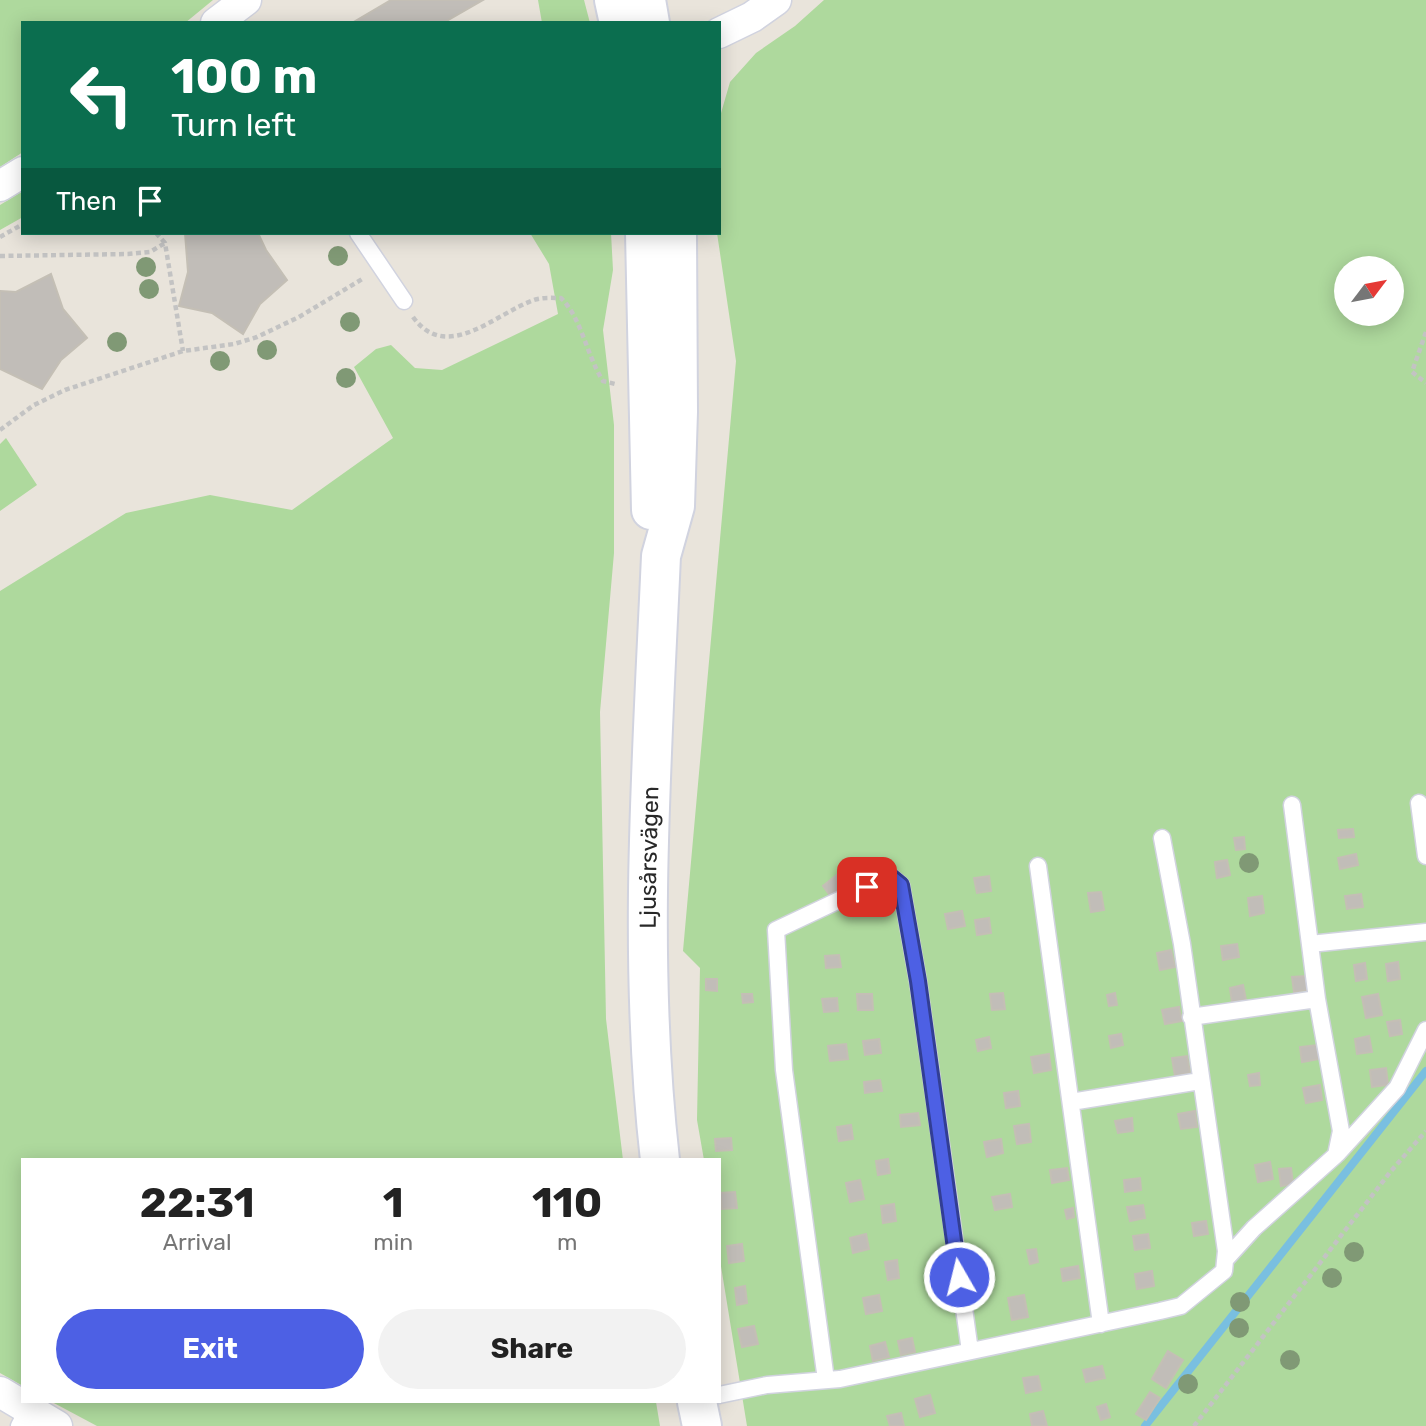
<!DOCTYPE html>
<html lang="en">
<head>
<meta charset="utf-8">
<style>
	body { margin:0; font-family:Rubik,sans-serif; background:#f2f2f2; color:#222; height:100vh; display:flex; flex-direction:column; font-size:26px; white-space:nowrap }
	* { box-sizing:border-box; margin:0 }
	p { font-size:23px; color:#767676 }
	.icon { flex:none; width:38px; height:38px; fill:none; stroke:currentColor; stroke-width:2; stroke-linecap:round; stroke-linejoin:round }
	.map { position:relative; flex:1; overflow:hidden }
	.sheet { position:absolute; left:21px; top:1158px; width:700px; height:245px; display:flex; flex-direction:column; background:#fff; border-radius:0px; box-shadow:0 4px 18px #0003 }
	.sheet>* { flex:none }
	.guide { position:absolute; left:21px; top:21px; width:700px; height:214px; border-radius:0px; box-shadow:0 4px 18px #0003; background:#0b6e4f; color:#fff; overflow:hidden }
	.needle { width:46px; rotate:58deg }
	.fabs { position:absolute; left:1334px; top:256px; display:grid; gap:14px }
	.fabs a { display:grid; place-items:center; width:70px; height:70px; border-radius:50%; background:#fff; box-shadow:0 4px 18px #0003; font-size:35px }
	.pin { position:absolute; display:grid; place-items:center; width:60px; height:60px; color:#fff; margin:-30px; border-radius:14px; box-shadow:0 4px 10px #0006 }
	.me { position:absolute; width:77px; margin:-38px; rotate:352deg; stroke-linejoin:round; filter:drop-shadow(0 0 5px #0008) }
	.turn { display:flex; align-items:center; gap:24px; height:147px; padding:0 35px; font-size:32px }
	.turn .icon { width:91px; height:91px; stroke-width:2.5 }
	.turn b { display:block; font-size:49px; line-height:60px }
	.then { display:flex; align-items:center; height:66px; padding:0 35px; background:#0003; gap:14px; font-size:26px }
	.eta { display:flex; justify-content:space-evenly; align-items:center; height:119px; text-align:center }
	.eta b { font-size:42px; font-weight:700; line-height:49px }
	.button { display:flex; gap:14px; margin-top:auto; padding:14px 35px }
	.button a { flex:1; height:80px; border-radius:42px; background:#4d60e4; color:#fff; font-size:28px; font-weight:700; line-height:80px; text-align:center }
	.button a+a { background:#f2f2f2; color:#222 }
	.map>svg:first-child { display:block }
	.green { fill:#aed99d; fill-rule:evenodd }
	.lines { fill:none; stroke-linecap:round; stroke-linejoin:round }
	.stream { stroke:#79bfe0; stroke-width:8 }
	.building { fill:#c1bdb8; stroke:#c4bfb5; stroke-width:2 }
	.service-casing { stroke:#d1d3df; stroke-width:19 }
	.minor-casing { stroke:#d1d3df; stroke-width:33 }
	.secondary-casing { stroke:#d1d3df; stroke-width:42 }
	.path { stroke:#c3c3c3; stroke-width:4.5; stroke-dasharray:5 3.5; stroke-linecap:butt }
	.service { stroke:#fff; stroke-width:16 }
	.minor { stroke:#fff; stroke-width:30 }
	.secondary { stroke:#fff; stroke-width:38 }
	.tree { fill:#809975 }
	.route-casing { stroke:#323e94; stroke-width:18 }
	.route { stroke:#4d60e4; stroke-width:12 }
	.labels { text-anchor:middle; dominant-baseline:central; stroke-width:6; stroke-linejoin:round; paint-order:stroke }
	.street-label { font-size:23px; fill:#282828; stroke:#fff }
</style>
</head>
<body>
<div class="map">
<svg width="1426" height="1426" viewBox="0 0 1426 1426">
	<rect width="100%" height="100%" fill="#e9e4db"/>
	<path class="green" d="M0,0H213L185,23H23V152L0,167Z
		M538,0H584L590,23H542Z
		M824,0H1426V1426H747L719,1254V1160H704L697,1120L700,968L683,951L736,361L717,233L719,120L730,82L756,53L795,26ZM1346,268H1391V313H1346Z
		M23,191V217L0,230V205Z
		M530,233H611L613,270L603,330L614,425V553L600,712L606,1019L623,1160H23V1386L0,1373V591L126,513L210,495L292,510L393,438L354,367L376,349L391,345L415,368L442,370L558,314L549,264Z
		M6,438L37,485L0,511V444Z
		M52,1402H656L660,1426H97Z"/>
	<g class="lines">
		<path class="stream" d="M1145,1426L1426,1071"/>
	</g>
	<path class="building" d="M391,0H483L443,23H352Z
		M185,233H258L266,250L287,280L260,304L243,334L212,313L179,306L188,272Z
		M51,274L63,309L87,338L61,360L42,389L0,369V291L16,292Z
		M1353,829L1354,837L1339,838L1338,830Z
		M1244,837L1245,849L1236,850L1234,838Z
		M1356,854L1358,865L1340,869L1338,858Z
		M1227,860L1230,875L1217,878L1215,862Z
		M838,874L849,890L834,901L823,886Z
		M989,876L991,891L977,893L974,878Z
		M1101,892L1104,910L1091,912L1088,893Z
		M1361,894L1363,907L1347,909L1345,896Z
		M1262,896L1264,913L1250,916L1248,898Z
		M962,911L965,926L948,929L945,914Z
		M989,918L991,933L977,935L975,920Z
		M1237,944L1239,957L1223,960L1221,946Z
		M1171,950L1175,967L1160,970L1157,953Z
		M839,955L841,967L826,968L825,956Z
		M1398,962L1400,979L1388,981L1386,964Z
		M1365,963L1367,979L1356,981L1354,965Z
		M1306,976L1308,990L1294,992L1292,977Z
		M706,979H717V991L706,990Z
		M1243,985L1246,1000L1232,1002L1230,988Z
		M1003,993L1005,1009L992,1010L990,994Z
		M1115,993L1117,1005L1109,1006L1107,995Z
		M742,994H752L753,1002L743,1003Z
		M857,994H872L873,1010H858Z
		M1378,994L1382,1015L1366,1018L1362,997Z
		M837,998L838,1011L824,1012L822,999Z
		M1179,1007L1182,1021L1165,1024L1162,1010Z
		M1400,1020L1402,1034L1390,1036L1387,1022Z
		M1121,1034L1123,1045L1111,1048L1109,1036Z
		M1369,1036L1372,1052L1357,1054L1355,1039Z
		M989,1037L991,1048L978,1051L976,1040Z
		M879,1039L881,1053L865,1055L863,1041Z
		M846,1044L848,1059L830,1061L828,1046Z
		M1317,1045L1319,1059L1302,1062L1300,1047Z
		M1049,1054L1051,1070L1034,1073L1031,1057Z
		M1187,1056L1190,1073L1175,1076L1172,1058Z
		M1386,1068L1388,1085L1372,1087L1370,1070Z
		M1259,1073L1260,1085L1250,1086L1248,1075Z
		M880,1080L882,1091L865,1093L864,1082Z
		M1320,1085L1322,1100L1306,1103L1303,1088Z
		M1018,1091L1020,1106L1006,1108L1004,1093Z
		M1195,1111L1197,1127L1181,1129L1178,1114Z
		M918,1113L920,1125L901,1127L900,1115Z
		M1132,1118L1133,1131L1118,1133L1115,1121Z
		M1029,1124L1031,1142L1017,1144L1014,1126Z
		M851,1125L853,1139L839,1141L837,1127Z
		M731,1138L732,1150L716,1151L715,1139Z
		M1001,1139L1003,1153L987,1157L984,1142Z
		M888,1159L890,1173L878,1175L876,1161Z
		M1270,1162L1273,1179L1258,1182L1255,1165Z
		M1067,1168L1069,1180L1052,1183L1050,1170Z
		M1291,1168L1293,1184L1281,1186L1279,1169Z
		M1140,1178L1141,1190L1125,1192L1124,1180Z
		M860,1180L864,1199L850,1202L846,1183Z
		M735,1192L737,1208L722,1209L720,1193Z
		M1010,1194L1012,1207L995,1210L992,1197Z
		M894,1204L896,1221L883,1223L881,1206Z
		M1143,1205L1145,1218L1130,1221L1127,1207Z
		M1073,1208L1074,1217L1067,1219L1065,1210Z
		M1206,1221L1208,1234L1194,1236L1192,1223Z
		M866,1234L869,1249L853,1253L850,1238Z
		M1148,1234L1150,1248L1135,1250L1133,1236Z
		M742,1244L744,1261L729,1263L727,1246Z
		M1036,1249L1038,1262L1030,1264L1027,1250Z
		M897,1260L899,1278L888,1280L885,1262Z
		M1078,1266L1080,1278L1063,1281L1061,1269Z
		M1152,1271L1154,1286L1137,1289L1135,1274Z
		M745,1286L747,1303L737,1305L735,1288Z
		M879,1295L882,1311L866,1314L863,1298Z
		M1024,1295L1028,1317L1012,1320L1008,1298Z
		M754,1326L758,1344L742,1347L738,1329Z
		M912,1338L915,1352L901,1355L898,1341Z
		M885,1342L889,1357L873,1361L870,1346Z
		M1168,1351L1183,1360L1166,1388L1152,1379Z
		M1102,1366L1105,1378L1086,1382L1083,1370Z
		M1038,1376L1041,1390L1026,1393L1023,1378Z
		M1150,1392L1160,1398L1146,1420L1136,1414Z
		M930,1395L935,1413L920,1417L915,1399Z
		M1106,1404L1110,1417L1101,1420L1097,1407Z
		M1043,1411L1047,1426H1032L1030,1414Z
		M901,1413L904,1426H890L887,1416Z"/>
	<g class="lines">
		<defs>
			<path id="service" d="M358,233L404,301
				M1419,803L1426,856
				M1038,866L1101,1324
				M1310,944L1426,932
				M1191,1017L1317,999
				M1071,1102L1200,1081
				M1337,1154L1397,1088L1426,1030
				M1225,1260L1254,1228L1336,1155L1341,1131L1317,999L1292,805
				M826,1380L784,1070L776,930L890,876L901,885L918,981L970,1351
				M719,1395L767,1385L840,1379L1160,1311L1181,1306L1224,1271L1226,1251L1182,944L1162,838
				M19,1426L29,1407"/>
			<path id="minor" d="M216,23L246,0
				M719,33L752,17L776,0
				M0,186L23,172
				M0,1392L57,1426"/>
			<g id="secondary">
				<path d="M614,0L619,23"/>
				<path d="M646,0L650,23"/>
				<path d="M645,233L651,510"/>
				<path id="s1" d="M660,1160C637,959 652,758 661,556L675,506L678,412L677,233"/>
				<path d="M697,1402L702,1426"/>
			</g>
		</defs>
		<use href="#service" class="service-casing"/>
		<use href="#minor" class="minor-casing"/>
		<use href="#secondary" class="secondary-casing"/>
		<path class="path" d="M156,233L165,243L183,351
			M0,237L23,224
			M0,256L128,254L150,252L165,243
			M413,317C447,364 496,313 534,300C543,297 552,298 561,298C582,319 586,354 603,381L615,384
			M1426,332L1412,372L1426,383
			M0,430L34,405L65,390L183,351L234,344L257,337L299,317L364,278
			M1194,1426L1391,1171L1426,1131"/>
		<use href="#service" class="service"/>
		<use href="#minor" class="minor"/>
		<use href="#secondary" class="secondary"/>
	</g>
	<g class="tree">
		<circle cx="338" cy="256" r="10"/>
		<circle cx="146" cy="267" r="10"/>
		<circle cx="149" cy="289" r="10"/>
		<circle cx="350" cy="322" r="10"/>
		<circle cx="117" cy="342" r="10"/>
		<circle cx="267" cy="350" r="10"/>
		<circle cx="220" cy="361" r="10"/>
		<circle cx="346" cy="378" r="10"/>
		<circle cx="1249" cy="863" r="10"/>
		<circle cx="1354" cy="1252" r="10"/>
		<circle cx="1332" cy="1278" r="10"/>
		<circle cx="1240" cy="1302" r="10"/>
		<circle cx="1239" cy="1328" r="10"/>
		<circle cx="1290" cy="1360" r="10"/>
		<circle cx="1188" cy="1384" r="10"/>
	</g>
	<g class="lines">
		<defs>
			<path id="route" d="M867,887L890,876L901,885L918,981L959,1277"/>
		</defs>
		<use href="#route" class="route-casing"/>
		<use href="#route" class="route"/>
	</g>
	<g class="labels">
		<g class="street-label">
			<text stroke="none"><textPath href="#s1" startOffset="303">Ljusårsvägen</textPath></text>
		</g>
	</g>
</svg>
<div class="fabs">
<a><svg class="needle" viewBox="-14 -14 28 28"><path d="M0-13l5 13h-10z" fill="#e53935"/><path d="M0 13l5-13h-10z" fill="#767676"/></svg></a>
</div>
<div class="pin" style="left:867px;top:887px;background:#d93025"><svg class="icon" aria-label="arrive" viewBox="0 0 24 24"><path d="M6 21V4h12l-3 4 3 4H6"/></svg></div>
<svg class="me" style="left:959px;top:1277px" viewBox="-20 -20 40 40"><circle r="17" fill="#4d60e4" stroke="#fff" stroke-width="3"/><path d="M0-11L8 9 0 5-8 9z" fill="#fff"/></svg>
<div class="guide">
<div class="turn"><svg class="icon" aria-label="left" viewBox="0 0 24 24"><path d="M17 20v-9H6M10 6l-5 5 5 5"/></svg><div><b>100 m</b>Turn left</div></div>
<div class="then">Then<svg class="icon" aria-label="arrive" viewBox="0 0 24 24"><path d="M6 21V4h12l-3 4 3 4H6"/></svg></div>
</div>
<section class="sheet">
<div class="eta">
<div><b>22:31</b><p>Arrival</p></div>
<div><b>1</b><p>min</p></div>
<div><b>110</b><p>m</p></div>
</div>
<div class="button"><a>Exit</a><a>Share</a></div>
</section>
</div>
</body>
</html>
